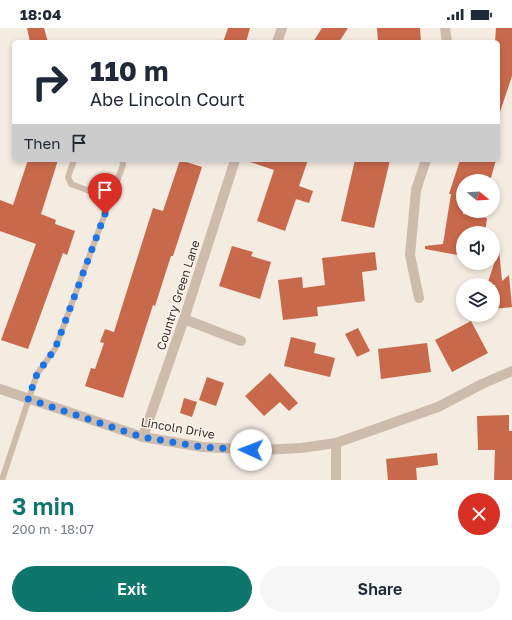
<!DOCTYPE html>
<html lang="en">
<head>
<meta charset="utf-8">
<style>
	body { margin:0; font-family:"Golos Text",sans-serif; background:#f6f6f7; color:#1f2937; height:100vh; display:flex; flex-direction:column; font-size:15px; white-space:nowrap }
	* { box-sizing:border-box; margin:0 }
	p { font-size:13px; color:#747a83 }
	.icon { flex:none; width:22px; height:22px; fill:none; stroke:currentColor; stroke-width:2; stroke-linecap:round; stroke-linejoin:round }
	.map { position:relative; height:452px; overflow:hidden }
	.drawer { display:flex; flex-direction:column; background:#fff; flex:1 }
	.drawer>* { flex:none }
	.hud { position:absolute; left:12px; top:12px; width:488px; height:122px; border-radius:6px; box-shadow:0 2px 6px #0003; background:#fff; color:#1f2937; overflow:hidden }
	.needle { width:26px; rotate:108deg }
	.tools { position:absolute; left:456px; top:146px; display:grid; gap:8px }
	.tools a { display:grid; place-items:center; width:44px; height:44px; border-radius:50%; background:#fff; box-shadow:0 2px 6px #0003; font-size:20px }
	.pin { position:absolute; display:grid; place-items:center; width:34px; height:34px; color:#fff; margin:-41px -17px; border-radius:50% 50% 50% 0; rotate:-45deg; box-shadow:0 0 4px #0007 }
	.pin .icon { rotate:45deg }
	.me { position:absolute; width:44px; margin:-22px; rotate:272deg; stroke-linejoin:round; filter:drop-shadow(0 0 3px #0008) }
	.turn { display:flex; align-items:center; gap:14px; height:84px; padding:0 12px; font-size:18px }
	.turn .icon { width:52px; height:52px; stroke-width:2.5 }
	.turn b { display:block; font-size:28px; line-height:34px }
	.then { display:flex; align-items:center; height:38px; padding:0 12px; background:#0003; gap:8px; font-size:15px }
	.round { display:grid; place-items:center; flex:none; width:42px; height:42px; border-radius:21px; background:#f6f6f7 }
	.summary { display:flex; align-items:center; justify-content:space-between; height:68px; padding:0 12px }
	h1 { font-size:24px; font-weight:600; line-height:30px; color:#0f766e }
	.cta { display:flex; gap:8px; margin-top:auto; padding:8px 12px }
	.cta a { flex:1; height:46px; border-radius:24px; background:#0f766e; color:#fff; font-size:16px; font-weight:600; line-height:46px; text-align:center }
	.cta a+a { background:#f6f6f7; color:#1f2937 }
	.status { display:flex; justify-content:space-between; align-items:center; height:28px; padding:0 20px; background:#fff; direction:ltr }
	.status svg { height:11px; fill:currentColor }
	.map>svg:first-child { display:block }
	.building { fill:#c8694b }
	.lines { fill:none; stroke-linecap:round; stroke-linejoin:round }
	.service { stroke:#cdbbac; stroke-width:6 }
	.minor { stroke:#cdbbac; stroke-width:10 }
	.tertiary { stroke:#cdbbac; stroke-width:10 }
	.route { stroke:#1a73e8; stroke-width:7; stroke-dasharray:0 12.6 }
	.labels { text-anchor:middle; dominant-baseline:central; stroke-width:3; stroke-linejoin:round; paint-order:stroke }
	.street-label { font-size:12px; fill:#3b302b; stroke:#fbf5ee }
</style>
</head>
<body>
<div class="status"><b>18:04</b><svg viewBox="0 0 49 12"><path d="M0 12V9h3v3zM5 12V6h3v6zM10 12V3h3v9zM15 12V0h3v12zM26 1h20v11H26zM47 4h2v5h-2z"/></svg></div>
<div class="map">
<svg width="512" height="452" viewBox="0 0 512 452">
	<rect width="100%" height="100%" fill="#f4ebe1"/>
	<path class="building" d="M27,0H44L48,14H30Z
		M228,0H250L246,14H223Z
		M322,0H348L339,14H313Z
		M377,0H420L421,14H378Z
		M496,0H512V48L500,84H498V14H495Z
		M28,132H58L41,186L56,192L55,196L75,203L67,227L63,225L28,321L1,312L36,216L0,203V172L13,177Z
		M180,132L202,139L173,228H171L155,278L153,277L123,370L85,358L91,340L95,341L104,315L100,314L105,301L114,304L153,180L163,183Z
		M251,132H308L299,158L313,163L309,175L296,171L285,203L257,193L274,142L250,134Z
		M355,132H390L374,200L341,193Z
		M460,132H496L490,153H463V186L487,190L485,205H463V228L425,221V218L443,216L451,166H449Z
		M232,218L253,224L251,228L271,234L260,271L219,258Z
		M499,221L502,253L509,247L512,279L493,281V260L496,257H487Z
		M375,224L377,242L362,244L365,273L317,279L318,288L283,292L278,252L302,249L303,260L325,257L322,230Z
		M471,293L488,325L452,344L435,312Z
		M358,300L370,323L357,329L345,306Z
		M291,309L316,315L314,325L335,330L330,349L284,338Z
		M427,315L431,344L381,351L378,321Z
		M270,345L298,375L289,383L280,374L264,388L245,368Z
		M207,349L224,355L216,378L199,372Z
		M184,370L197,374L192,389L180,385Z
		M509,387V403H512V452H494L495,422H478L477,388Z
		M437,425L438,437L416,440L417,452H388L386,431Z"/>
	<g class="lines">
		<path class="service" d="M74,132L68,149L71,156L111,171
			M2,452L37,346L55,321L123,137L122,132"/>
		<path class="minor" d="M445,0L447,14
			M277,14L282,0
			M419,270L410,227L416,162L426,132
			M184,291L241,313
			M143,409L184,291L235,132
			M336,415V452"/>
		<path class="tertiary" d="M0,361L143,409L202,419L262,422L301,420L336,415L438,379L482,356L512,343"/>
	</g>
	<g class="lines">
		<path class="route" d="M105,186L55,321L37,346L28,371L142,409L202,419L251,422"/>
	</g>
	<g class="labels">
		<g class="street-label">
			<text transform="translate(178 267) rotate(-72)">Country Green Lane</text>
			<text transform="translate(178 400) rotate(10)">Lincoln Drive</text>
		</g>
	</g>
</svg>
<div class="tools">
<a><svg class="needle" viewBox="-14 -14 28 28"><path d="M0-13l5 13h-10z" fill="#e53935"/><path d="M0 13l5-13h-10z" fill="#747a83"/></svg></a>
<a><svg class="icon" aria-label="sound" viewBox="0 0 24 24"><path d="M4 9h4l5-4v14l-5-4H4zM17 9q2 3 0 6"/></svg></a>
<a><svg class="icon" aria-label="layers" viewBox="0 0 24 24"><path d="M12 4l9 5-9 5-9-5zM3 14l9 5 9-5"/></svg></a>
</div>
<div class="pin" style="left:105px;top:186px;background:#d93025"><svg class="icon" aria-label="arrive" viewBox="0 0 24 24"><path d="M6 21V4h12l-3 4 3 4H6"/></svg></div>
<svg class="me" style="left:251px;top:422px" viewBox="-20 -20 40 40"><circle r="19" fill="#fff"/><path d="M0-13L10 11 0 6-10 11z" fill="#1a73e8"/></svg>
<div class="hud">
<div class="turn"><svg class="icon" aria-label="right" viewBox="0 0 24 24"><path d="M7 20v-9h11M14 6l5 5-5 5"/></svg><div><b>110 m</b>Abe Lincoln Court</div></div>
<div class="then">Then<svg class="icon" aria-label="arrive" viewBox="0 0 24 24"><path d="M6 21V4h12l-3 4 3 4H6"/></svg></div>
</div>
</div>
<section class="drawer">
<div class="summary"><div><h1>3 min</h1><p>200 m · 18:07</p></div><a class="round" style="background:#d93025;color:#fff"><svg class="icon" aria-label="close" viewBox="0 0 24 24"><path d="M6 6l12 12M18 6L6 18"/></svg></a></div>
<div class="cta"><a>Exit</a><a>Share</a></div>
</section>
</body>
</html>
